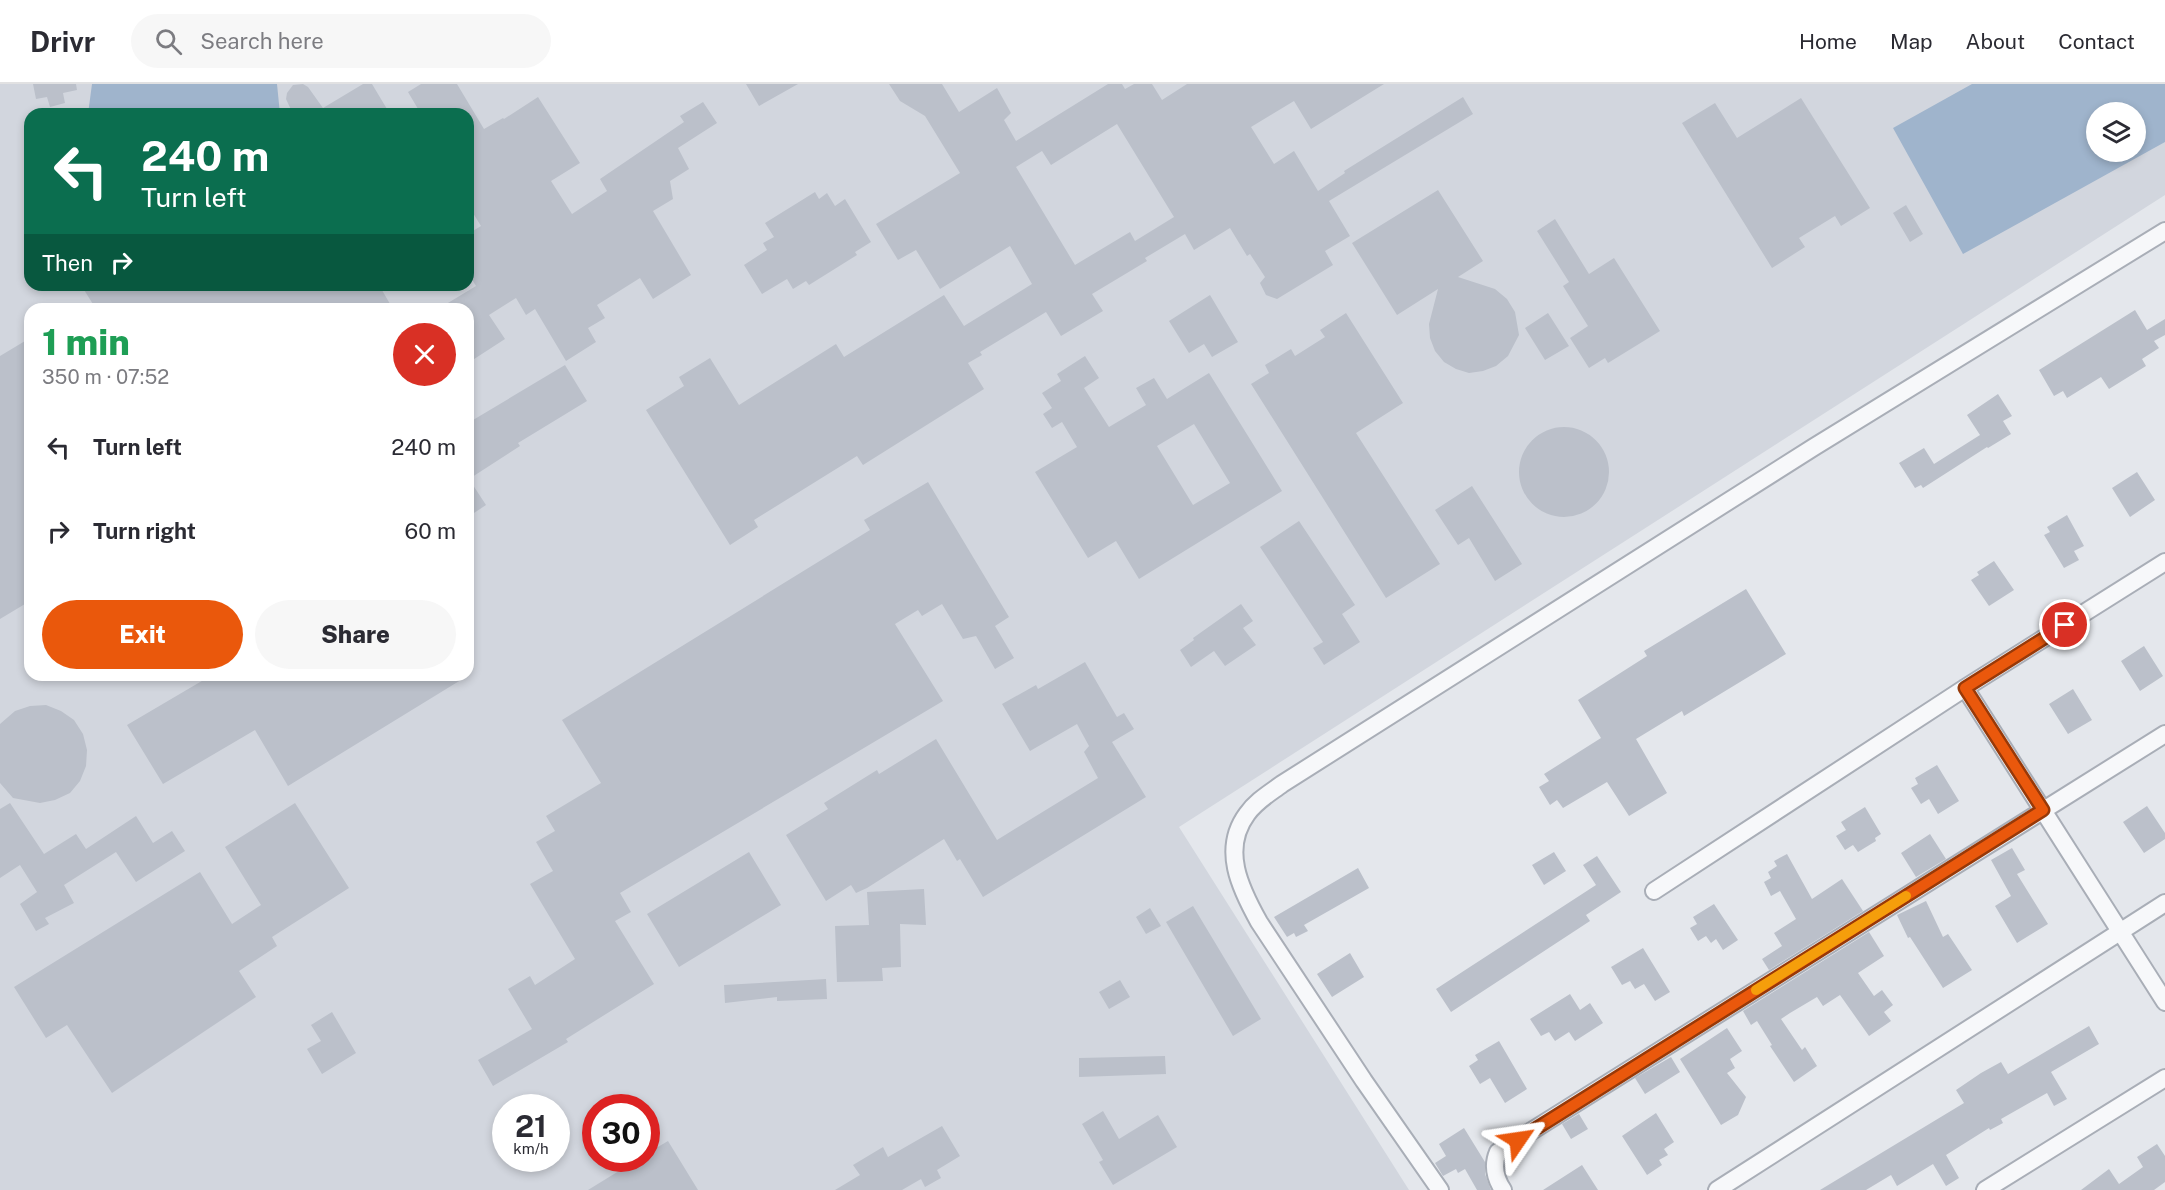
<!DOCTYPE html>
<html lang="en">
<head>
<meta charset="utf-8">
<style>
	body { margin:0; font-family:"Public Sans",sans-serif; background:#f7f7f7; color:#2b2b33; height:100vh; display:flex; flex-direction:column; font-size:22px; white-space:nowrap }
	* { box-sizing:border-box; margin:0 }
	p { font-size:20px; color:#7c7c81 }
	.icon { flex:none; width:33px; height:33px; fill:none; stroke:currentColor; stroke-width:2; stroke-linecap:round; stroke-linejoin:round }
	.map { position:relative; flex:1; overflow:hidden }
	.side { position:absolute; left:24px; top:219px; width:450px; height:378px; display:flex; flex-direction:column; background:#fff; border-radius:18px; box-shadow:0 3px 9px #0003 }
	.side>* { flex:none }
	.guide { position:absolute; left:24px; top:24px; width:450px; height:183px; border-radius:18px; box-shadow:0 3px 9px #0003; background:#0b6e4f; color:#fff; overflow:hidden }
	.controls { position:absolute; left:2086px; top:18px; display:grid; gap:12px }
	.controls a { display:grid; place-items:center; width:60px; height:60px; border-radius:50%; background:#fff; box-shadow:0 3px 9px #0003; font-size:30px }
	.speed { position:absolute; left:492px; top:1010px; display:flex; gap:12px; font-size:30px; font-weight:700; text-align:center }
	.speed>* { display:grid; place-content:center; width:78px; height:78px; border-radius:50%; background:#fff; box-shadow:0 3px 9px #0003; line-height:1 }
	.speed small { font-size:15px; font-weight:400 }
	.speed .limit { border:9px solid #d22; background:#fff; color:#111 }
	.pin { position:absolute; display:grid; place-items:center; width:51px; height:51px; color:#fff; margin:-26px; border:3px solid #fff; border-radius:50%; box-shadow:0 2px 6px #0007 }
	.me { position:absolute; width:66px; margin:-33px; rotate:58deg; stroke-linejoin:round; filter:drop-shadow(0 0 4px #0008) }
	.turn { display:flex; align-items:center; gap:21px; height:126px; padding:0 18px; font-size:27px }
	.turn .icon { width:78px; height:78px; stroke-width:2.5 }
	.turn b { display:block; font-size:42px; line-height:51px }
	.then { display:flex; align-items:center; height:57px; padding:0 18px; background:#0003; gap:12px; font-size:22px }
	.round { display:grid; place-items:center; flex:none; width:63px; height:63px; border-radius:32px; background:#f7f7f7 }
	.headline { display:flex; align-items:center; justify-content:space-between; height:102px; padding:0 18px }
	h1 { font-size:36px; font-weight:800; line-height:45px; color:#1e9e55 }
	.primary-button { display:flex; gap:12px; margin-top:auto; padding:12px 18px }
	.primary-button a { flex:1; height:69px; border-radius:36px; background:#ea580c; color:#fff; font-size:24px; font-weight:800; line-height:69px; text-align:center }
	.primary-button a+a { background:#f7f7f7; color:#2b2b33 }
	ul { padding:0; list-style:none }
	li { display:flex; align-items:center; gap:18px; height:84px; padding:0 18px }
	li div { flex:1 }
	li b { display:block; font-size:22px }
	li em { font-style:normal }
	header { display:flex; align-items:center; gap:36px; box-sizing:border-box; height:84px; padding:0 30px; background:#fff; border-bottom:2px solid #e1e1e2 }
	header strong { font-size:28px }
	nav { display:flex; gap:33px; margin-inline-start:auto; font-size:21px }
	.search { width:420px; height:54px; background:#f7f7f7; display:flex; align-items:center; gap:15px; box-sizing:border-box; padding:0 21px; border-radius:33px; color:#7c7c81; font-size:22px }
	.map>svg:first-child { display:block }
	.built { fill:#d2d6de; fill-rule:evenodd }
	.water { fill:#9fb4cc; fill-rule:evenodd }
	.building { fill:#bbc0ca; fill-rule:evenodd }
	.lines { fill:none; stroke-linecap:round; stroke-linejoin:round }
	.minor-casing { stroke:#a9aeb7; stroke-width:20 }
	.minor { stroke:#f7f8fa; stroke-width:16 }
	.route-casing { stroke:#983908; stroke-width:15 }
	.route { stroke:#ea580c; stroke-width:10 }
	.slow { stroke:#f59e0b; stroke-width:10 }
</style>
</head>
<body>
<header>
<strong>Drivr</strong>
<div class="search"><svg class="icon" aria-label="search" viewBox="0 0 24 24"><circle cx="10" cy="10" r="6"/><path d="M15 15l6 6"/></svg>Search here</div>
<nav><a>Home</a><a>Map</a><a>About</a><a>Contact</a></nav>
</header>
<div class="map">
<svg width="2165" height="1106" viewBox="0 0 2165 1106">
	<rect width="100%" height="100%" fill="#e4e7ec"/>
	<path class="built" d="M0,0H2165V111L1179,743L1409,1106H0ZM2097,28H2136V68H2097ZM30,30H468V201H30ZM30,225H468V591H30ZM506,1023H556V1074H506ZM596,1023H646V1074H596Z"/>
	<path class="water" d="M92,0H277L280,30H88Z
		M1972,0H2165V58L1963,170L1893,44ZM2097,28H2136V68H2097Z"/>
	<path class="building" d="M33,0H76L77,6L63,9L65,19L50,23L47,13L36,15Z
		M303,0L308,3L323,24L363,0H372L390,30H293L286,15L287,9L293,1Z
		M421,0H457L484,45L503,34L504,35L538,13L580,79L551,97L572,130L607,107L600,95L684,38L680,32L703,18L717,39L678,64L689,85L670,97L673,115L653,127L691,191L653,215L640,194L597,221L605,234L588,244L596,258L566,277L535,225L526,231L516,214L489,231L505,255L468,279V225H438L476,202L468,189V150L481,142L468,121V30H421L408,8Z
		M746,0H798L759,22Z
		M889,0H942L959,28L997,4L1011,29L1004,36L1016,57L1108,0H1122L1125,5L1134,0H1152L1162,16L1187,0H1384L1311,45L1294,17L1251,43L1274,80L1294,67L1318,107L1345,89L1344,87L1463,13L1473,30L1329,117L1350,152L1325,167L1333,181L1277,215L1266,211L1260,199L1265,193L1250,170L1247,172L1230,144L1194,166L1185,150L1145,174L1147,177L1092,210L1103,227L1061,252L1046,228L980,268L982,271L968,279L984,305L863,381L857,372L754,436L758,443L730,461L646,326L684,302L679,293L710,274L739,321L836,260L844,273L944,211L964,242L1032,200L1010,162L940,205L916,166L898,176L876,140L960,89L925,32L900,17ZM1117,40L1174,133L1135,157L1130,148L1075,181L1016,83L1042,67L1051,81Z
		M1801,14L1870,124L1841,142L1835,132L1799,154L1805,163L1772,184L1682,39L1715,19L1737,54Z
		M1438,106L1483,177L1458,193L1495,205L1507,215L1515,228L1519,251L1508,272L1496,282L1483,287L1469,289L1456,285L1444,278L1435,267L1430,254L1429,240L1438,205L1397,231L1352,159Z
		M815,108L819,115L827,109L835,122L845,115L871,158L855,168L857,171L809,201L806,197L793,205L787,195L762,210L744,181L767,166L763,159L774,153L765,139Z
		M1906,121L1923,150L1910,158L1893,129Z
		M1555,135L1589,190L1614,174L1660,247L1608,279L1605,274L1589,284L1570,254L1588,242L1563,202L1569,198L1537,147Z
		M81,201H379L393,225H96Z
		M1210,211L1238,258L1212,273L1204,260L1189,269L1169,237Z
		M2135,226L2147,246L2165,235V251L2154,257L2159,264L2142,275L2146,282L2109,305L2101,293L2067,314L2063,307L2054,312L2039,286Z
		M1346,229L1403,319L1356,349L1440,480L1386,514L1251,300L1269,289L1265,281L1291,265L1295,272L1325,253L1320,246Z
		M1548,229L1569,262L1545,276L1525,244Z
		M30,254V517L0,535V272Z
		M1085,272L1099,294L1084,304L1109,343L1146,321L1136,304L1154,294L1167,315L1209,289L1282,407L1139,495L1116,457L1088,474L1035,388L1077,363L1062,338L1052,344L1043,330L1052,324L1042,309L1061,297L1057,290ZM1194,340L1230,399L1193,421L1157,362Z
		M565,281L587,317L518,359L520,362L469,395L486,421L468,433V339Z
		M1998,310L2012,332L2003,337L2011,350L1988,364L1987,363L1923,404L1921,401L1915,404L1899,379L1924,364L1934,380L1980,351L1967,331Z
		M1519 388a45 45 0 1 1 90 0a45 45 0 1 1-90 0Z
		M2137,388L2155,416L2130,433L2112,404Z
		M928,398L1009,533L995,542L1014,574L995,585L976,552L963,555L942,520L922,532L918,526L895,540L943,617L620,809L631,828L615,837L654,900L566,955L568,958L493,1002L478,976L532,945L508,905L530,892L535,901L575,875L530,800L553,787L536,758L555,747L546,732L601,699L562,636L870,446L864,436Z
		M1472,402L1522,480L1495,497L1469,454L1458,461L1435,426Z
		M2067,431L2084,462L2074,467L2079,476L2064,484L2044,451L2050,448L2047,443Z
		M1299,437L1355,521L1342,530L1360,558L1324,581L1313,564L1323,558L1260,463Z
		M1994,477L2014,506L1989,522L1971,496L1979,491L1977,488Z
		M1746,505L1786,570L1684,632L1682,627L1636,655L1667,709L1629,732L1607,698L1563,724L1557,716L1550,721L1539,703L1549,697L1544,690L1601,654L1578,616L1647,572L1644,567Z
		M1241,520L1253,537L1243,544L1256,561L1225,582L1214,567L1191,583L1180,566L1194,556L1193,554Z
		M2144,562L2163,592L2140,607L2121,577Z
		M1085,578L1117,633L1124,629L1134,645L1112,658L1146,713L983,813L960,775L957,777L944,755L867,804L856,809L851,801L826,817L786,751L828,725L824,719L877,686L879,690L936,655L997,756L1098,694L1084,668L1089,662L1077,640L1030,667L1002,620L1036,601L1038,605Z
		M212,591H469L288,702L255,646L163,700L127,641Z
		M2073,605L2092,636L2068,650L2049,620Z
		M46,621L61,627L74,636L83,650L87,666L86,682L80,697L70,709L55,716L40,719L13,714L0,699V640L15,627L30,622Z
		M1937,681L1959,717L1938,730L1929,715L1921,720L1911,704L1918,700L1915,694Z
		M10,719L44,770L76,750L86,765L136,732L153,759L172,747L185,767L136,798L116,768L64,801L74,819L45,834L49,840L36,847L20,820L37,808L20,781L0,794V725Z
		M295,719L349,804L272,853L277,862L239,887L256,913L112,1009L67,941L46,954L14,903L200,788L232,840L261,821L225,763Z
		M2147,722L2165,749V755L2144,769L2123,738Z
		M1865,723L1881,750L1875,754L1876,757L1858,768L1853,761L1845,766L1836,752L1846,746L1841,738Z
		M1930,750L1946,775L1916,793L1901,769Z
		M2012,764L2025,786L2017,790L2048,840L2017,859L1995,822L2011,812L1991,776Z
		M749,768L781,821L679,883L647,830Z
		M1554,768L1566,787L1544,801L1532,781Z
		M1787,770L1812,815L1842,795L1863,827L1769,886L1762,875L1782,862L1774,849L1796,835L1780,807L1771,812L1764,798L1771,794L1768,788L1777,782L1774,777Z
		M1597,772L1621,808L1586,831L1590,837L1451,928L1436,905L1596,801L1583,781Z
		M1358,784L1369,804L1304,841L1308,847L1296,853L1294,849L1287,853L1274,833Z
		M924,805L926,841L900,840L901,883L882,884L883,897L837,898L835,842L869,841L867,808Z
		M1926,817L1943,853L1948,850L1972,886L1943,904L1910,853L1908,854L1897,831Z
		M1714,820L1738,856L1723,866L1716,855L1711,859L1706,852L1698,857L1690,844L1697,840L1693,833Z
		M1193,822L1261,935L1233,952L1166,838Z
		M1150,824L1161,842L1146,850L1136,833Z
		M1869,848L1884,872L1858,889L1874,912L1882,906L1893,921L1884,928L1891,937L1869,952L1840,911L1823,922L1817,913L1790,929L1781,935L1802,966L1805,963L1817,982L1794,998L1770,962L1772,961L1757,937L1751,941L1743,927Z
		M1643,864L1670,908L1655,917L1644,900L1635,905L1630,897L1622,901L1611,883Z
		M1350,869L1364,893L1332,913L1317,890Z
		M826,895L827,915L777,917V913L725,919L724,901Z
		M1120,896L1130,913L1109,925L1099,908Z
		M1570,910L1580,926L1590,919L1603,939L1575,957L1569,948L1555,957L1549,948L1541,952L1530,935Z
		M332,928L356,969L322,990L307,965L321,957L311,941Z
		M2089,942L2099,960L2051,988L2067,1015L2054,1022L2047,1009L2001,1035L2003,1039L1990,1046L1989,1044L1946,1071L1959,1094L1946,1102L1933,1080L1897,1102L1891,1091L1866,1106H1820L1964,1019L1956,1006L1981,989L2001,978L2008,990Z
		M1727,944L1742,967L1730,975L1735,984L1727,989L1746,1013L1738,1031L1721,1041L1680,975Z
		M1499,957L1527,1005L1505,1019L1490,994L1480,1000L1469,982L1478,976L1475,971Z
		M1165,972L1166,990L1079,993V974Z
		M1671,973L1680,988L1645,1010L1635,994Z
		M1103,1027L1119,1055L1158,1031L1177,1063L1113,1101L1099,1078L1103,1076L1082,1040Z
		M1656,1029L1674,1058L1664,1065L1668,1071L1659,1076L1662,1081L1647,1091L1622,1052Z
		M1579,1030L1588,1045L1571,1055L1562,1040Z
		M942,1042L960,1072L937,1086L941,1094L925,1103L921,1095L902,1106H835L860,1091L853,1081L883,1063L888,1073Z
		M1464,1044L1485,1078V1090L1491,1106H1477L1465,1085L1458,1089L1456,1085L1443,1092L1435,1079L1446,1072L1439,1060Z
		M668,1057L698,1106H588L640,1074H646V1070Z
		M2157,1060L2165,1072V1098L2154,1106H2081L2109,1085L2119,1100L2143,1083L2137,1073Z
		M1582,1081L1598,1106H1543Z"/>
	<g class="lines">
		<defs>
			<path id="minor" d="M1965,604L2165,918
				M1654,807L1965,604L2165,478
				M1440,1106L1364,997L1259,838C1240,804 1221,765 1247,730C1256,717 1270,709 1282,700L1814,363L2165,147
				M1503,1106C1495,1094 1492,1082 1498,1068L2165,650
				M1717,1106L2165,819
				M1985,1106L2165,994"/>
		</defs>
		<use href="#minor" class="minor-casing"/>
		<use href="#minor" class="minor"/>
	</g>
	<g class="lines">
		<defs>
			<path id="route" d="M1518,1056L2043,726L1965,604L2065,541"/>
		</defs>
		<use href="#route" class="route-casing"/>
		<use href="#route" class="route"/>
		<path class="slow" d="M1756,906L1906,812"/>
	</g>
</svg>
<div class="controls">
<a><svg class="icon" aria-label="layers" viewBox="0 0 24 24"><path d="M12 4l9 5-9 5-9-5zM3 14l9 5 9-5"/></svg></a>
</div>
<div class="speed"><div>21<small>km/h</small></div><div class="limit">30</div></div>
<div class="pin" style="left:2065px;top:541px;background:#d93025"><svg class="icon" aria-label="arrive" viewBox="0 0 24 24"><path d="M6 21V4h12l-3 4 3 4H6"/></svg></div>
<svg class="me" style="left:1518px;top:1056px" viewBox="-20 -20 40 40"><path d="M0-17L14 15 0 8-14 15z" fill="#ea580c" stroke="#fff" stroke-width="4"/></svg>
<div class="guide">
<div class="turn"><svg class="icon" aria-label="left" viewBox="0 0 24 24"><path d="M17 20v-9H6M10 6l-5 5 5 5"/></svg><div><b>240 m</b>Turn left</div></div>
<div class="then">Then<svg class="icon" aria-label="right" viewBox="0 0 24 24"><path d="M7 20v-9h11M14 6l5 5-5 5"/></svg></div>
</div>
<section class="side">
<div class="headline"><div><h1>1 min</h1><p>350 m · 07:52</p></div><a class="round" style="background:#d93025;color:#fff"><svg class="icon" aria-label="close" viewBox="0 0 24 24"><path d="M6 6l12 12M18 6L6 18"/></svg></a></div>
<ul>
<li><svg class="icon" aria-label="left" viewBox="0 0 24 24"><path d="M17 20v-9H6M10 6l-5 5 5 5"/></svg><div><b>Turn left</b></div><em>240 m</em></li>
<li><svg class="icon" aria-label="right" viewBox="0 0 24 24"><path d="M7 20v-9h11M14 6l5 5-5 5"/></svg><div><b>Turn right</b></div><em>60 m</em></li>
</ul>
<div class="primary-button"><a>Exit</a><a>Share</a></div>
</section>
</div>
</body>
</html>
